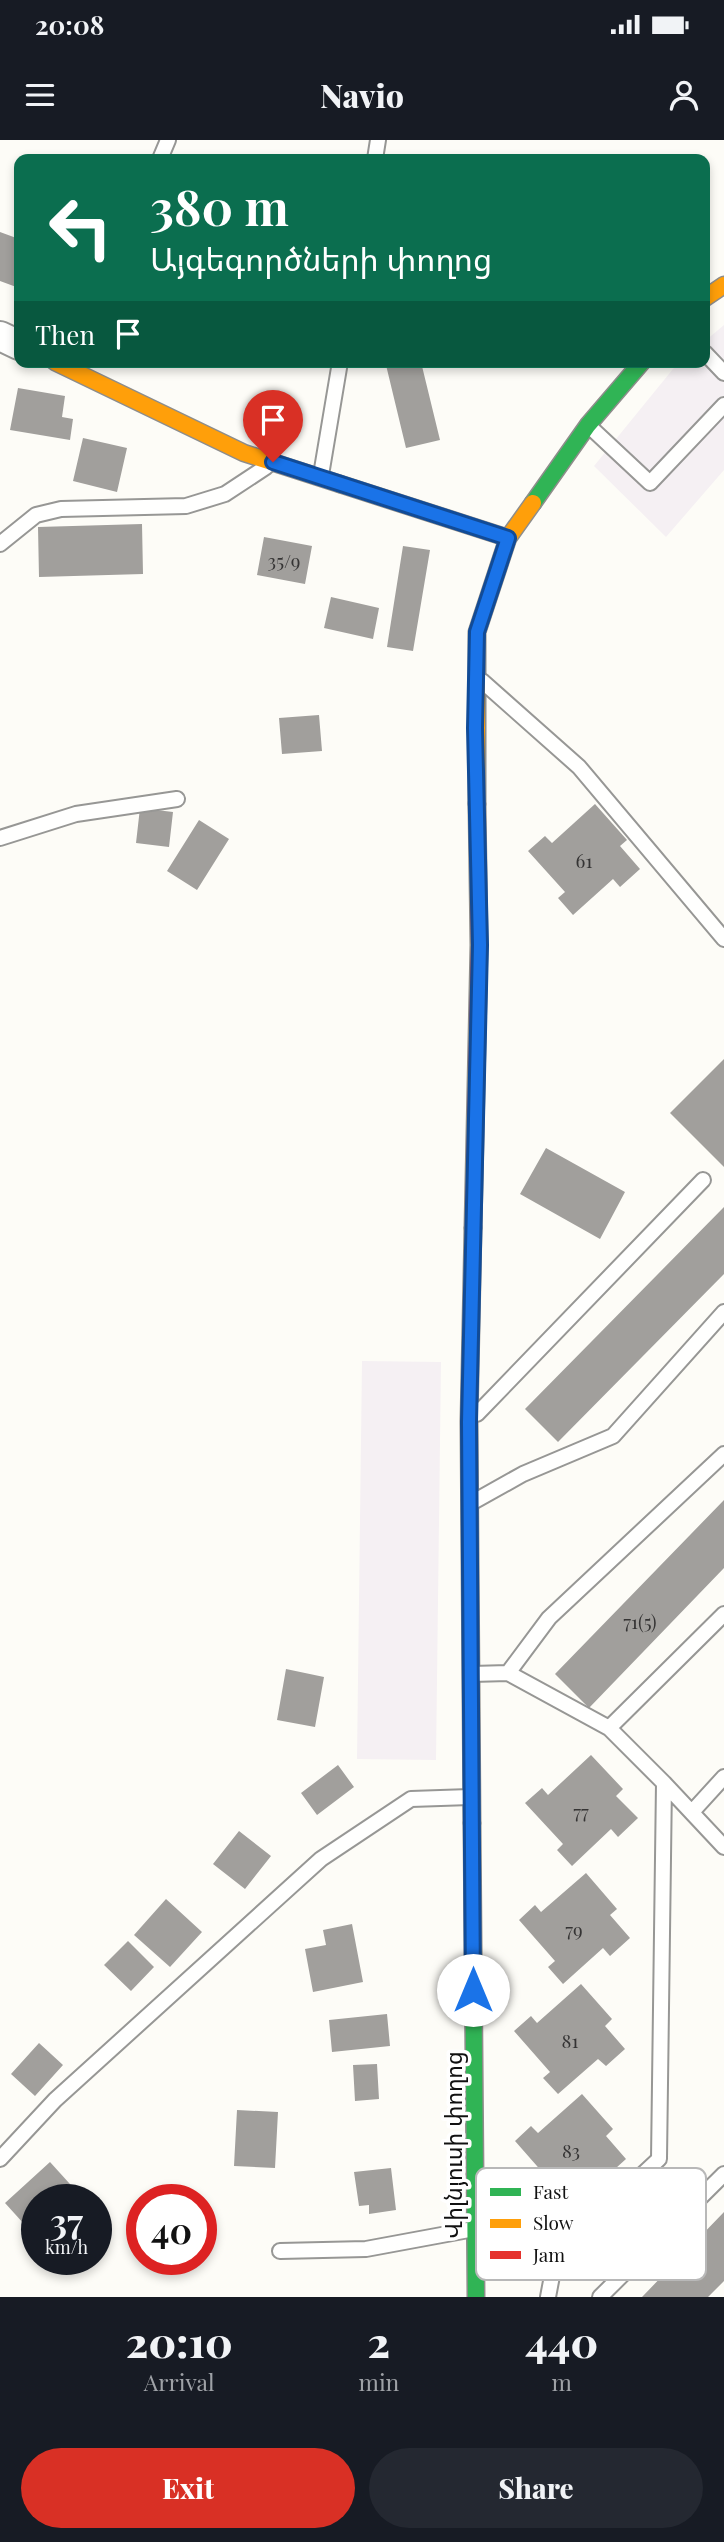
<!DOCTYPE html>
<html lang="en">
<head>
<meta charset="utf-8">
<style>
	body { margin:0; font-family:"Playfair Display","Noto Sans Armenian",serif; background:#242831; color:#f1f3f6; height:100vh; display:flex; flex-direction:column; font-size:26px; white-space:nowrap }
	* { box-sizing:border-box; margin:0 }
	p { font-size:23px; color:#9ea1a6 }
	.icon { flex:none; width:38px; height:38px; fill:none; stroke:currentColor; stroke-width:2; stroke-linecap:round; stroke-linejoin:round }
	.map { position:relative; height:2157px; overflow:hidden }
	.panel { display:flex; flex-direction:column; background:#171b24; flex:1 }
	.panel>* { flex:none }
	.hud { position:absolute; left:14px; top:14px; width:696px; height:214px; border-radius:14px; box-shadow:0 4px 10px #0003; background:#0b6e4f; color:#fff; overflow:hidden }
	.speed { position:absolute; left:21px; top:2044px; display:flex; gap:14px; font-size:35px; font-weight:700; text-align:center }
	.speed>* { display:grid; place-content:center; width:91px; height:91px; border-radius:50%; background:#171b24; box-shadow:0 4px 10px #0003; line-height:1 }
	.speed small { font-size:18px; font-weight:400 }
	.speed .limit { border:10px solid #d22; background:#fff; color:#111 }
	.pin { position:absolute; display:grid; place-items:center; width:60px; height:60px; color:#fff; margin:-72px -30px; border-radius:50% 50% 50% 0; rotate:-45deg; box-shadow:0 0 7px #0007 }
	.pin .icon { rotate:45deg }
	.me { position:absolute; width:77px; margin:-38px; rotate:0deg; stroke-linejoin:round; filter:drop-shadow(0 0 5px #0008) }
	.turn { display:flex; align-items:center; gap:24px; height:147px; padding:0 21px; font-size:32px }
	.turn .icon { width:91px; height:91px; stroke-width:2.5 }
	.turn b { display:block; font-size:49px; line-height:60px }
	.then { display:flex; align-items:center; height:66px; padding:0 21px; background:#0003; gap:14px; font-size:26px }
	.eta { display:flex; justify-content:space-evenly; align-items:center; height:119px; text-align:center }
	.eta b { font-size:42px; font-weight:800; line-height:49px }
	.action { display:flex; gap:14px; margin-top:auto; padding:14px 21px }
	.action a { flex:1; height:80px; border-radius:42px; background:#d93025; color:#fff; font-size:28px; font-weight:800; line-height:80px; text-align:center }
	.action a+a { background:#242831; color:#f1f3f6 }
	.status { display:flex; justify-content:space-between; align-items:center; height:49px; padding:0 35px; background:#171b24; direction:ltr }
	.status svg { height:19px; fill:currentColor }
	header { display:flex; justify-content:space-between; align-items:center; height:91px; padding:0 21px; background:#171b24; font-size:32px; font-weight:800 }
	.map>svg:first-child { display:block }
	.industrial { fill:#f5f0f3 }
	.building { fill:#a19f9c }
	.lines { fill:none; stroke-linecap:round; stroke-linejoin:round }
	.lane-casing { stroke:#979795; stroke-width:18 }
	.street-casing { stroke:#979795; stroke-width:32 }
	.fast-casing { stroke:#8e8d8b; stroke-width:19 }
	.slow-casing { stroke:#8e8d8b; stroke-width:19 }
	.jam-casing { stroke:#8e8d8b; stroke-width:19 }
	.lane { stroke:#fffffe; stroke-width:14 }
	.street { stroke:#fffffe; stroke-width:28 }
	.fast { stroke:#30b455; stroke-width:16 }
	.slow { stroke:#ff9f0a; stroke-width:16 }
	.jam { stroke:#e5322d; stroke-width:16 }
	.route-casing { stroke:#114b97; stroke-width:18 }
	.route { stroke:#1a73e8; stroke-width:12 }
	.labels { text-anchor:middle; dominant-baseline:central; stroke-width:7; stroke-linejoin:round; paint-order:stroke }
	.number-label { font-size:19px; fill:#353434 }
	.street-label { font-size:23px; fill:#111; stroke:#fff }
	.key { fill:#fff; stroke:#b8b8b8; stroke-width:2 }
	.key-label { font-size:19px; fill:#111 }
</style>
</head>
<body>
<div class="status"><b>20:08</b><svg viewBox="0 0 49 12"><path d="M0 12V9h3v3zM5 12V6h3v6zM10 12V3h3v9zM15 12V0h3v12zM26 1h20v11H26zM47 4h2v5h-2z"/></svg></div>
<header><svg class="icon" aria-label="menu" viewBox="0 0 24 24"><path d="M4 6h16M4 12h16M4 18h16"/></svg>Navio<svg class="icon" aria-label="person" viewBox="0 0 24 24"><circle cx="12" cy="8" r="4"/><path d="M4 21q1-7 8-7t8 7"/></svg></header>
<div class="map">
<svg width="724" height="2157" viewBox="0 0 724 2157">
	<rect width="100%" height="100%" fill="#fdfcf7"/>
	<path class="industrial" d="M724,185V330L666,397L594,326L673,229L681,222H705V201Z
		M362,1221L441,1222L436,1620L357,1619Z"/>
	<path class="building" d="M0,92L19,99V148L0,141Z
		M398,222H421L440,300L406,308L386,225Z
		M18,248L65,256L62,277L73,279L70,300L10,290Z
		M83,298L127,308L117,352L73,341Z
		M142,384L143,434L39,437L38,387Z
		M264,397L312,406L305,444L257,435Z
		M403,406L430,410L413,511L387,507Z
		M331,457L379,468L373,499L324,488Z
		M319,575L322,611L282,614L279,578Z
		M595,664L627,700L620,706L640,729L620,747L613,739L573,775L558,758L565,752L528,711L545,696L552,703Z
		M140,668L173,672L169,707L136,703Z
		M199,680L229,699L197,750L167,731Z
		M724,919V1027L670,973Z
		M546,1008L625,1052L600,1099L520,1054Z
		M724,1067V1134L558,1302L525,1269Z
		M724,1360V1428L589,1568L555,1534Z
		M286,1529L324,1537L315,1587L277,1580Z
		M591,1615L623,1649L616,1656L638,1678L618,1697L611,1689L572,1726L557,1710L563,1704L525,1663L542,1648L548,1655Z
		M338,1625L354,1647L317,1675L301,1653Z
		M239,1691L271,1716L245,1749L213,1724Z
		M586,1733L617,1769L610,1775L630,1798L610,1816L603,1808L563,1844L548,1827L555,1821L519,1780L535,1765L541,1772Z
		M166,1759L202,1792L170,1827L134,1795Z
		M352,1784L363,1842L313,1852L305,1809L326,1805L323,1790Z
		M128,1801L154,1827L131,1851L104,1825Z
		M581,1844L612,1879L605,1886L625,1909L606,1926L598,1919L558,1954L543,1938L550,1932L514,1891L531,1876L537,1883Z
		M387,1874L390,1906L332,1912L329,1880Z
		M39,1903L63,1925L35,1956L11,1934Z
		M377,1924L379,1959L355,1961L353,1925Z
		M582,1954L613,1989L606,1996L626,2019L606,2037L599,2029L559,2065L544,2048L551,2042L515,2001L531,1986L538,1993Z
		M237,1970L278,1972L275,2028L234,2026Z
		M50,2022L79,2054L72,2060H37V2092L34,2095L5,2063Z
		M391,2028L396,2070L369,2074V2065L359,2066L354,2032Z
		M724,2072V2141L708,2157H642Z"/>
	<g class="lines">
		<defs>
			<path id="lane" d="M160,19L168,0
				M375,19L378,0
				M705,213L724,233
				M589,286L650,343L724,265
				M321,335L340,222
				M0,404L36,375L61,369L186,366L225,354L266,327
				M482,541L579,627L724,799
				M0,698L76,674L177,659
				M477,1274L703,1040
				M473,1362L523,1334L613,1296L724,1172
				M508,1533L549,1478L724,1314
				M472,1534L508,1533L609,1588L664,1643L724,1707
				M609,1588L724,1474
				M692,1672L724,1637
				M0,2019L55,1960L321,1719L411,1659L470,1657
				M280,2111L366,2109L474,2089
				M548,2157L556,2115L659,2019L664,1643
				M600,2157L724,2034"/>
			<path id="street" d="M0,196L19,205"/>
			<path id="fast" d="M340,344L508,398
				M533,363L588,285L642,222
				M472,1683L476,2157"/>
			<path id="slow" d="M705,158L724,145
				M55,222L244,313L340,344
				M477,664V492L508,398L533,363
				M472,1683L469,1282L473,1088"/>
			<path id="jam" d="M473,1088L479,805L477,664"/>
		</defs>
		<use href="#lane" class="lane-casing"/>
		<use href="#street" class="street-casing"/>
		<use href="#fast" class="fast-casing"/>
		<use href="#slow" class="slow-casing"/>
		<use href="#jam" class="jam-casing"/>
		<use href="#lane" class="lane"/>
		<use href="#street" class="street"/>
		<use href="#fast" class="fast"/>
		<use href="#slow" class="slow"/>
		<use href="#jam" class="jam"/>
	</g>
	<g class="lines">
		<defs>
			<path id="route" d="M273,322L508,398L477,492L475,588L480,805L469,1282L473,1850"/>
		</defs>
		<use href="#route" class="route-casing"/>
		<use href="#route" class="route"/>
	</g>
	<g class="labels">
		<g class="number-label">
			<text x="284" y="420">35/9</text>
			<text x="584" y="720">61</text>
			<text x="640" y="1481">71(5)</text>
			<text x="581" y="1671">77</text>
			<text x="574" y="1789">79</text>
			<text x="570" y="1900">81</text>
			<text x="571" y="2010">83</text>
		</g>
		<g class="street-label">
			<text transform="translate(452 2005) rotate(-90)">Վիլնյուսի փողոց</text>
		</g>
	</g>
	<rect x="476" y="2028" width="230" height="112" rx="10" class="key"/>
	<rect x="490" y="2048" width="31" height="8" fill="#30b455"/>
	<rect x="490" y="2079" width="31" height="9" fill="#ff9f0a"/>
	<rect x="490" y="2111" width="31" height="8" fill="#e5322d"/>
	<g class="key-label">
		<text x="533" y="2059">Fast</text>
		<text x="533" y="2090">Slow</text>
		<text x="533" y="2122">Jam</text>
	</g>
</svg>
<div class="speed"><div>37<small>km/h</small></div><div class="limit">40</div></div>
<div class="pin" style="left:273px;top:322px;background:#d93025"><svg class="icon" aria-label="arrive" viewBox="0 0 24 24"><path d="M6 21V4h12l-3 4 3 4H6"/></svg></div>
<svg class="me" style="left:473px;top:1850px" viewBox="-20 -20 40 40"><circle r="19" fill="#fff"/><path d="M0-13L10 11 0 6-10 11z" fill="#1a73e8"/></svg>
<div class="hud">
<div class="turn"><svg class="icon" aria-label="left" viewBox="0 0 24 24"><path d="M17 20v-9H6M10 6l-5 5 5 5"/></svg><div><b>380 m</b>Այգեգործների փողոց</div></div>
<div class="then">Then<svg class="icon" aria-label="arrive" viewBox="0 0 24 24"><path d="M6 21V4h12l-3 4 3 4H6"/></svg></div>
</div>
</div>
<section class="panel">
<div class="eta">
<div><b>20:10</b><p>Arrival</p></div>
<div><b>2</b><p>min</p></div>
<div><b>440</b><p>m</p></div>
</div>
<div class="action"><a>Exit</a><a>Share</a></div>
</section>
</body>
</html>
